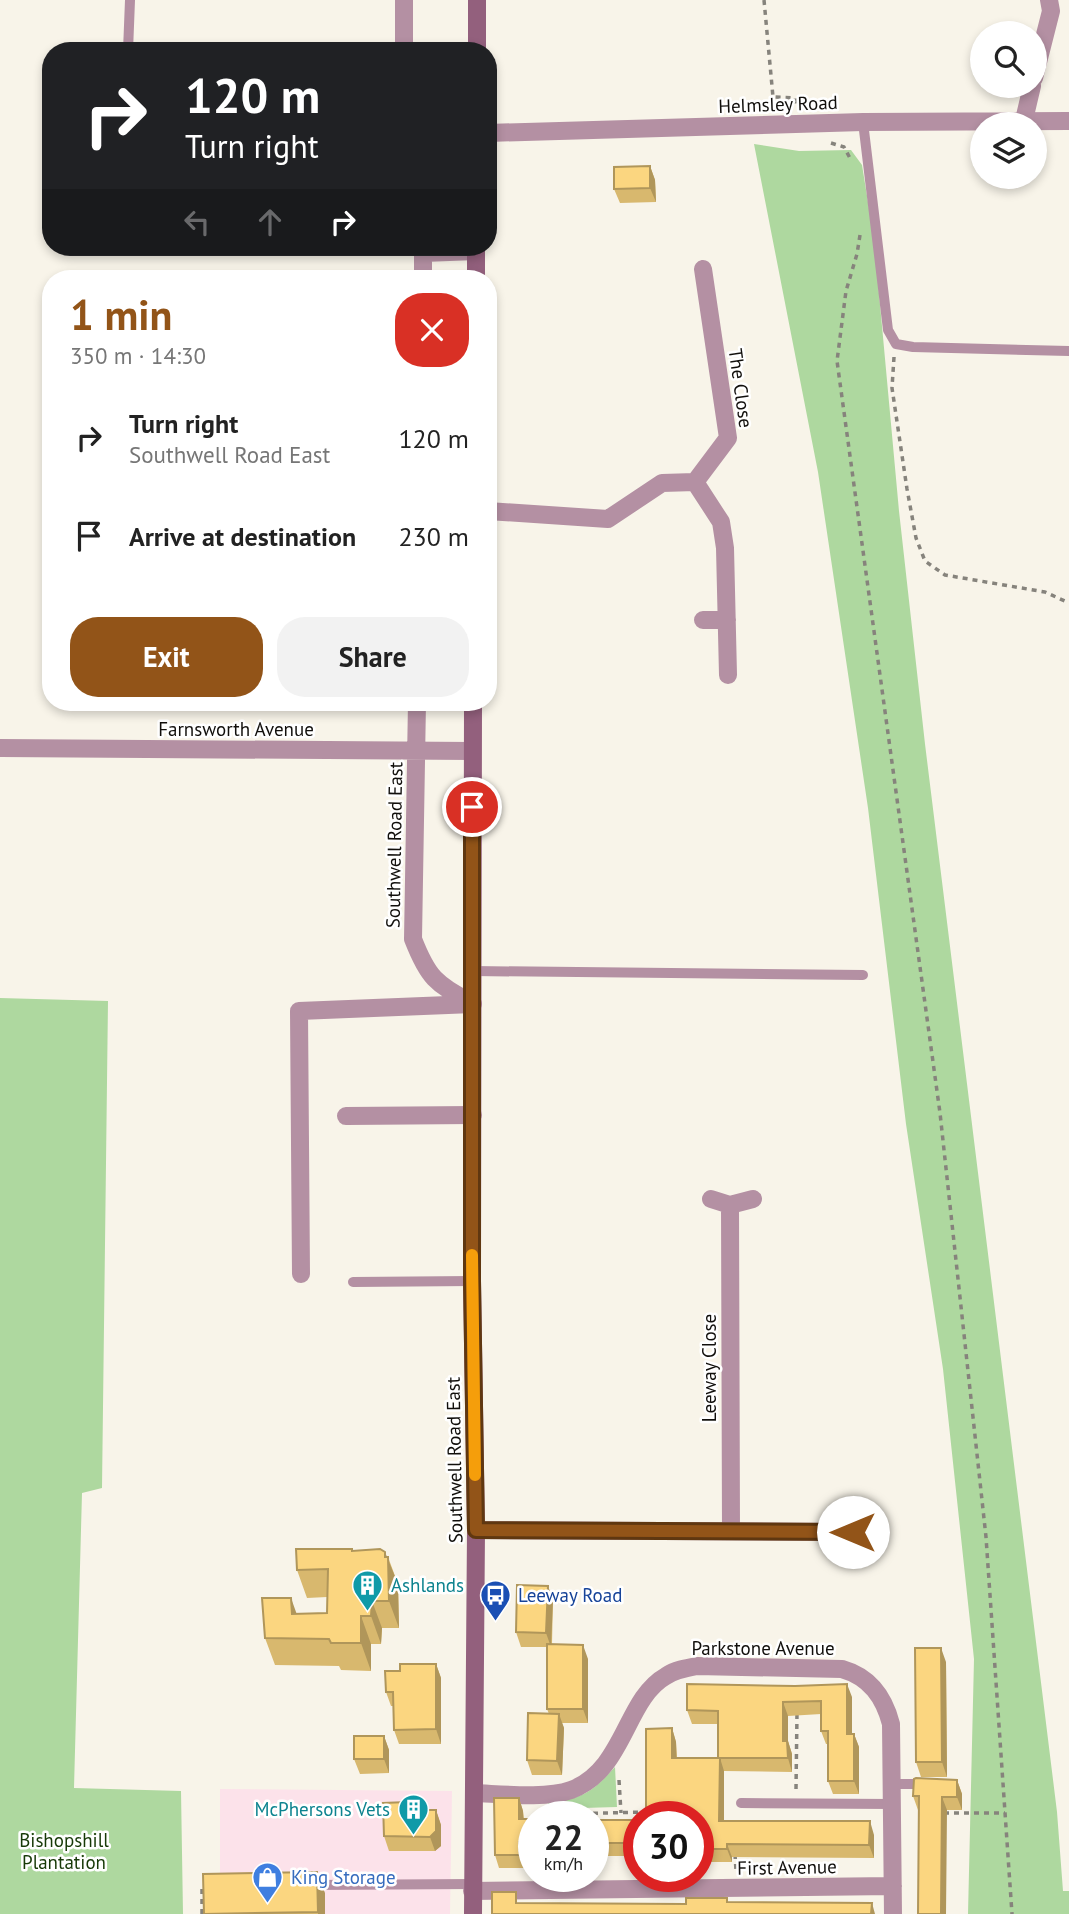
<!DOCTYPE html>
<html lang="en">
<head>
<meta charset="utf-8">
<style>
	body { margin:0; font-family:"PT Sans",sans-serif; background:#f2f2f2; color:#222; height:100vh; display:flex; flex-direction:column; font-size:26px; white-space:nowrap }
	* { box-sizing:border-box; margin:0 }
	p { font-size:23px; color:#767676 }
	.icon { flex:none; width:38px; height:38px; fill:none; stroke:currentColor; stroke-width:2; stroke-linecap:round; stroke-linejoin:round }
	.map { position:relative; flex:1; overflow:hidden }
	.sheet { position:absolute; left:42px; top:270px; width:455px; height:441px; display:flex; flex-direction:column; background:#fff; border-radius:28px; box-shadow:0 4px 10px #0003 }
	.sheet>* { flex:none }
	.hud { position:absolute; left:42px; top:42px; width:455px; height:214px; border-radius:28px; box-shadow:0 4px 10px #0003; background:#202124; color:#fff; overflow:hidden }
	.tools { position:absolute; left:970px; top:21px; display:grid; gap:14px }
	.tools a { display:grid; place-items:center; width:77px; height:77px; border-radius:50%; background:#fff; box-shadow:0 4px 10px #0003; font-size:35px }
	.speed { position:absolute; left:518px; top:1801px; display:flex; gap:14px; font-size:35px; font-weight:700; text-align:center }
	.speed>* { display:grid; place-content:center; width:91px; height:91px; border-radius:50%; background:#fff; box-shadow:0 4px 10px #0003; line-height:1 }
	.speed small { font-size:18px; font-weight:400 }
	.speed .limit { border:10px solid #d22; background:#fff; color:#111 }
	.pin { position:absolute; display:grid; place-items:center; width:60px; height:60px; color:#fff; margin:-30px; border:4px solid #fff; border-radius:50%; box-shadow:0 2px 7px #0007 }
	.me { position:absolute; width:77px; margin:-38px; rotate:270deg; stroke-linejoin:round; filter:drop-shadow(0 0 5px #0008) }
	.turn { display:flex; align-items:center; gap:24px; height:147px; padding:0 28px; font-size:32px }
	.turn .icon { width:91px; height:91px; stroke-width:2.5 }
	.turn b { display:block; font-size:49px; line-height:60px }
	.lanes { display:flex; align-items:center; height:66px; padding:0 28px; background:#0003; justify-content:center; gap:35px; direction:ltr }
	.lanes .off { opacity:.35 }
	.round { display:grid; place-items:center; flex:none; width:74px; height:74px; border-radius:28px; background:#f2f2f2 }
	.headline { display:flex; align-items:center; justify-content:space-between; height:119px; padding:0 28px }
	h1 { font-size:42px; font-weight:700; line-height:52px; color:#925418 }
	.action { display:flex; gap:14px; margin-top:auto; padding:14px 28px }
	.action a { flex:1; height:80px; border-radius:28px; background:#925418; color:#fff; font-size:28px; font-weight:700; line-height:80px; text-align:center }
	.action a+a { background:#f2f2f2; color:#222 }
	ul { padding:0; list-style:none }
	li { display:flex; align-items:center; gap:21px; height:98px; padding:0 28px }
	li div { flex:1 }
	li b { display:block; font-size:26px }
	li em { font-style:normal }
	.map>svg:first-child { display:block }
	.commercial { fill:#fce2ea }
	.green { fill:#aed89f }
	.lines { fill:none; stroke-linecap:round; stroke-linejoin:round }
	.path { stroke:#86837c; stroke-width:3.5; stroke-dasharray:5 5; stroke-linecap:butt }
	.service { stroke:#b490a3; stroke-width:10 }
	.minor { stroke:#b490a3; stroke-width:18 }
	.secondary { stroke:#93607d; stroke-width:18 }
	.wall { fill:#d8b86e }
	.shaded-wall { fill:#b0965a }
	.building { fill:#fbd680; stroke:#b0965a; stroke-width:2 }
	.route-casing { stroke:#5f3710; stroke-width:18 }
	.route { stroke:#925418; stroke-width:12 }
	.slow { stroke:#f59e0b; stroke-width:12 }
	.labels { text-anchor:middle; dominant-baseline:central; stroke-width:5; stroke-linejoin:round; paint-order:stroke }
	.street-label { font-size:19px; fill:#110f0c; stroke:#fff }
	.culture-label { font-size:19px; fill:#0d838f; stroke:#fff; text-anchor:start }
	.transit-label { font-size:19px; fill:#164399; stroke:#fff; text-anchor:start }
	.park-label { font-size:19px; fill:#173907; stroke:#fff }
	.shop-label { font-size:19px; fill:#366cbe; stroke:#fff; text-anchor:start }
</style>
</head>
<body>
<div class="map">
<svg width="1069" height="1914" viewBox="0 0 1069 1914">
	<rect width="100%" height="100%" fill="#f8f4e9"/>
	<path class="commercial" d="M220,1789L452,1791L450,1914H211L220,1894Z"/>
	<path class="green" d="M754,144L799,151L851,150L862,165L874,239L899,511L925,744L1057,1812L1063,1891H1069V1914H968L974,1659L943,1369L906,1124L868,808L818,472Z
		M0,998L108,1001L102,1488L82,1493L74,1788L181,1791L183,1914H0Z
		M615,1767L617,1807L548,1809V1801C582,1800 592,1792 615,1767Z"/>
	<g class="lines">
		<path class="path" d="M764,0L773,97L795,98L796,107
			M491,113V65
			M831,143L844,147L851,160
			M491,153V236
			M860,235L857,254L846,291L837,361L940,1113L986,1537L1012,1914
			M491,289L492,491
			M894,357L892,388L907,489L916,538L925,561L945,575L1045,592L1069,603
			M491,694L492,531
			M619,1780L621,1813
			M796,1789L797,1713
			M944,1813H1005
			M563,1814L649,1812
			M735,1854L736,1871
			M202,1914V1885H207"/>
		<path class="service" d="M128,51L130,0
			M863,122L888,330L896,344L913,347L1069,351
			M473,971L863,975
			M353,1282L472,1281
			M892,1784H927
			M741,1803L893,1804
			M311,1885L472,1884"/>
		<path class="minor" d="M404,51V0
			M1034,78L1051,11L1049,0
			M1024,120L1032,86
			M488,133L863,122L1069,121
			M423,247V278
			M423,253L476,251
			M703,269L728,438L695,482L721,522L725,548L728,675
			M488,511L608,519L662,483L695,482
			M703,620H727
			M417,702L413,939C429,980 436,983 473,1004
			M0,748L472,751
			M346,1116L473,1115
			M711,1199L730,1205L753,1199
			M730,1205L731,1531
			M301,1274L299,1011L473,1004
			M476,1530L853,1532
			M858,1551L853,1532L858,1514
			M474,1793C501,1794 546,1799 571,1790C625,1770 625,1699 666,1676C675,1670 686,1668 697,1666L842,1669C870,1677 884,1697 891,1724L893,1914
			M472,1891L893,1886"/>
		<path class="secondary" d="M477,51V0
			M476,278V247
			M473,1914L476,1530L472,1281L473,702"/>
	</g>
	<path class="wall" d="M650,166L655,180L656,202L620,203L614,189Z
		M353,1551L388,1557L398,1584L399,1628H382L381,1644H371V1671L341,1670L339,1666L275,1665L265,1638L296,1614L327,1613V1597L307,1598L297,1570Z
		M553,1600L552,1644L588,1659V1723H562L564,1728L562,1775H532L527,1760L549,1714L547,1709V1647H521L516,1632Z
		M946,1662L947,1777H921L916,1762Z
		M436,1664L441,1678V1744H399L394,1730L393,1706H391L386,1692L400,1671Z
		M852,1697V1734H854L859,1747V1794H833L828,1781V1744H826L821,1731V1714L788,1716V1741L792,1754V1772L724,1771V1821L874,1835V1858L732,1857V1862H698V1816H646L672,1728L676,1742L677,1758H718V1724H692L687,1710Z
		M384,1736L389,1750V1773L360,1774L354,1759Z
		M957,1780L962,1794V1810H918L913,1796Z
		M519,1798L523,1811L524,1819H534V1856H524V1868H499L495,1855Z
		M410,1810H436L441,1825V1846L435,1851H389L384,1836Z
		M593,1820H639V1856H593Z
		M325,1893V1914H204Z"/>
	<path class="shaded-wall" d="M650,166L655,180L656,202L650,188Z
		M385,1552L398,1584L399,1628L389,1601L385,1557Z
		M548,1586L553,1600L551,1647L546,1633Z
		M291,1598L301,1626L292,1614Z
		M372,1601L382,1628L381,1644L371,1616Z
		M361,1616L371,1644V1671L361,1643Z
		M583,1645L588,1659V1723L583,1709Z
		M941,1648L946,1662L947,1777L942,1762Z
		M436,1664L441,1678V1744L436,1729Z
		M847,1684L852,1697V1747L847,1734Z
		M783,1702L788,1716V1741L792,1754V1772L783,1741Z
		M559,1714L564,1728L562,1775L557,1761Z
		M672,1728L676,1742L677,1772L672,1758Z
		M854,1734L859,1747V1794L854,1781Z
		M384,1736L389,1750V1773L384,1759Z
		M720,1758L724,1771V1834L719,1821Z
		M957,1780L962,1794V1810L957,1797Z
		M942,1797L947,1810L946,1914H941Z
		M519,1798L523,1811L524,1833L519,1819Z
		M436,1810L441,1825V1846L435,1851L430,1837Z
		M870,1821L874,1835V1858L869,1845Z
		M519,1842L524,1856V1868L520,1855Z
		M727,1844L732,1857V1862L727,1849Z
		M317,1872L325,1893V1914H318V1912Z
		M872,1903L875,1914H871Z"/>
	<path class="building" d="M650,166V188L614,189V167Z
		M296,1549H352V1551L380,1549L385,1552V1557H388L389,1601H372L371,1616H361V1643H331L329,1639L265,1638L262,1598H291L292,1614L327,1613L328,1569L297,1570Z
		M517,1585L548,1586L546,1633L516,1632Z
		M547,1644L583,1645V1709H547Z
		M915,1648H941L942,1762H916Z
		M400,1664H436V1729L394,1730L393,1692H386L385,1671H400Z
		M687,1684L795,1686L847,1684V1734H854V1781H828V1731H821V1701L783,1702V1741H787L788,1758H720L719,1821H870L869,1845L727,1844V1849H698V1816H646V1729L672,1728V1758H718V1711L687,1710Z
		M528,1713L559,1714L557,1761L527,1760Z
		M354,1736H384V1759H354Z
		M916,1778L957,1780V1797H942L941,1914H918L919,1796H913L914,1779Z
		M494,1798H519V1819H534V1843L519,1842L520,1855H495Z
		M407,1802L406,1810H436V1831L430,1837L384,1836L383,1803Z
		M593,1820H639V1843H593Z
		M317,1872L318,1912L204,1914L203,1874Z
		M492,1892H516V1903L686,1904V1898H727V1902L872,1903L871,1914H492Z"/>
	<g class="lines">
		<defs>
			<path id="route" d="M472,807V1281L476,1530L853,1532"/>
		</defs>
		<use href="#route" class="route-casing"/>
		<use href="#route" class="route"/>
		<path class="slow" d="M472,1255L475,1475"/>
	</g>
	<defs>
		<symbol id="building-pin" viewBox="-11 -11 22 30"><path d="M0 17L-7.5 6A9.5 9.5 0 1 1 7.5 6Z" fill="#0f9aa8" stroke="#fff"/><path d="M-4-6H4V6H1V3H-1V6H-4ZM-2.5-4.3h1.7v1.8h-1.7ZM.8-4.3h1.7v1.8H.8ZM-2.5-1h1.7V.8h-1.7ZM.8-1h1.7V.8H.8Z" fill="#fff"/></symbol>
		<symbol id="bus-pin" viewBox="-11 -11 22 30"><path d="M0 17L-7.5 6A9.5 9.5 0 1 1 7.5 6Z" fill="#1a4fb4" stroke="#fff"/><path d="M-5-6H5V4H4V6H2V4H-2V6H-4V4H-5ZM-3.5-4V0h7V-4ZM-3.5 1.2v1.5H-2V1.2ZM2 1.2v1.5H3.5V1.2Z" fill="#fff"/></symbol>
		<symbol id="shop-pin" viewBox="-11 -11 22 30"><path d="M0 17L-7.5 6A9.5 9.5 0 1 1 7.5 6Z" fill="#3f7fe0" stroke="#fff"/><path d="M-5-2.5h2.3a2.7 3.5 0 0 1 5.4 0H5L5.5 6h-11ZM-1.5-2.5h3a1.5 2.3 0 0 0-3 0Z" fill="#fff"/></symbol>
	</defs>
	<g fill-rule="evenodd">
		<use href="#building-pin" x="350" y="1568" width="35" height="47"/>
		<use href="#bus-pin" x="478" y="1578" width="35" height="47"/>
		<use href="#building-pin" x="396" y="1792" width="35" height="47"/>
		<use href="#shop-pin" x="250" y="1860" width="35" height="47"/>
	</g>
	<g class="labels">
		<g class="street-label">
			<text transform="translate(778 104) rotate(-2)">Helmsley Road</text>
			<text transform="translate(741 388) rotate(82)">The Close</text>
			<text x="236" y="729">Farnsworth Avenue</text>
			<text transform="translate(394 845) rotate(-89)">Southwell Road East</text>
			<text transform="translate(709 1368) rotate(-90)">Leeway Close</text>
			<text transform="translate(454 1460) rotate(-91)">Southwell Road East</text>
			<text x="763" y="1648">Parkstone Avenue</text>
			<text transform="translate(787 1867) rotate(-1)">First Avenue</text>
		</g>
		<g class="culture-label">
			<text x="391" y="1585">Ashlands</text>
			<text x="390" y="1809" text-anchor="end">McPhersons Vets</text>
		</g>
		<g class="transit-label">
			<text x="518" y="1595">Leeway Road</text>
		</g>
		<g class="park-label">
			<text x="64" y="1840">Bishopshill<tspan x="64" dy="22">Plantation</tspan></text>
		</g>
		<g class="shop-label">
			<text x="291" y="1877">King Storage</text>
		</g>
	</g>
</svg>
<div class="tools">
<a><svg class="icon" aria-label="search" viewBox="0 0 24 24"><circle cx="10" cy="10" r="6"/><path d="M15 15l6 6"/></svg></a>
<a><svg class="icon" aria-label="layers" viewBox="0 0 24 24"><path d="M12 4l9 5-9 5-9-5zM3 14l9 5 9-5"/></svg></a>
</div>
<div class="speed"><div>22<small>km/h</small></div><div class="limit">30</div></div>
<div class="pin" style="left:472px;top:807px;background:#d93025"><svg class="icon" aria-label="arrive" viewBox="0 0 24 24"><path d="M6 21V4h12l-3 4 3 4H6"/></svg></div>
<svg class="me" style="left:853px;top:1532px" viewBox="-20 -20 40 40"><circle r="19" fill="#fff"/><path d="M0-13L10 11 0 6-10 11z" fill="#925418"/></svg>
<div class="hud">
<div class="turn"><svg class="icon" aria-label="right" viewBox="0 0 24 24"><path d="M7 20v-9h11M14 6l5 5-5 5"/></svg><div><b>120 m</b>Turn right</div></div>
<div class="lanes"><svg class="icon off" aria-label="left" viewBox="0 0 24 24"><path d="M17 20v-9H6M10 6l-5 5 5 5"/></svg><svg class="icon off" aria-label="ahead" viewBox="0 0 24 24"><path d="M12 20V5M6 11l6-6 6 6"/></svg><svg class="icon" aria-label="right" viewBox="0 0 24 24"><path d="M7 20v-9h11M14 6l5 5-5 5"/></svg></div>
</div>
<section class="sheet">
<div class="headline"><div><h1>1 min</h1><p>350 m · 14:30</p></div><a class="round" style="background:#d93025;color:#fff"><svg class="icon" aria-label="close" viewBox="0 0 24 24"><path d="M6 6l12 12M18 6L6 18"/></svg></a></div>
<ul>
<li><svg class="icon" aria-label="right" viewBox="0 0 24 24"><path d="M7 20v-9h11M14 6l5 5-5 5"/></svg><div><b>Turn right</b><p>Southwell Road East</p></div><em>120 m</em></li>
<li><svg class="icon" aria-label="arrive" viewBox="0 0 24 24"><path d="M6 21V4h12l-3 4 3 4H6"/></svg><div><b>Arrive at destination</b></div><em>230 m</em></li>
</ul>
<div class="action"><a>Exit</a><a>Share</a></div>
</section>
</div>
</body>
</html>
